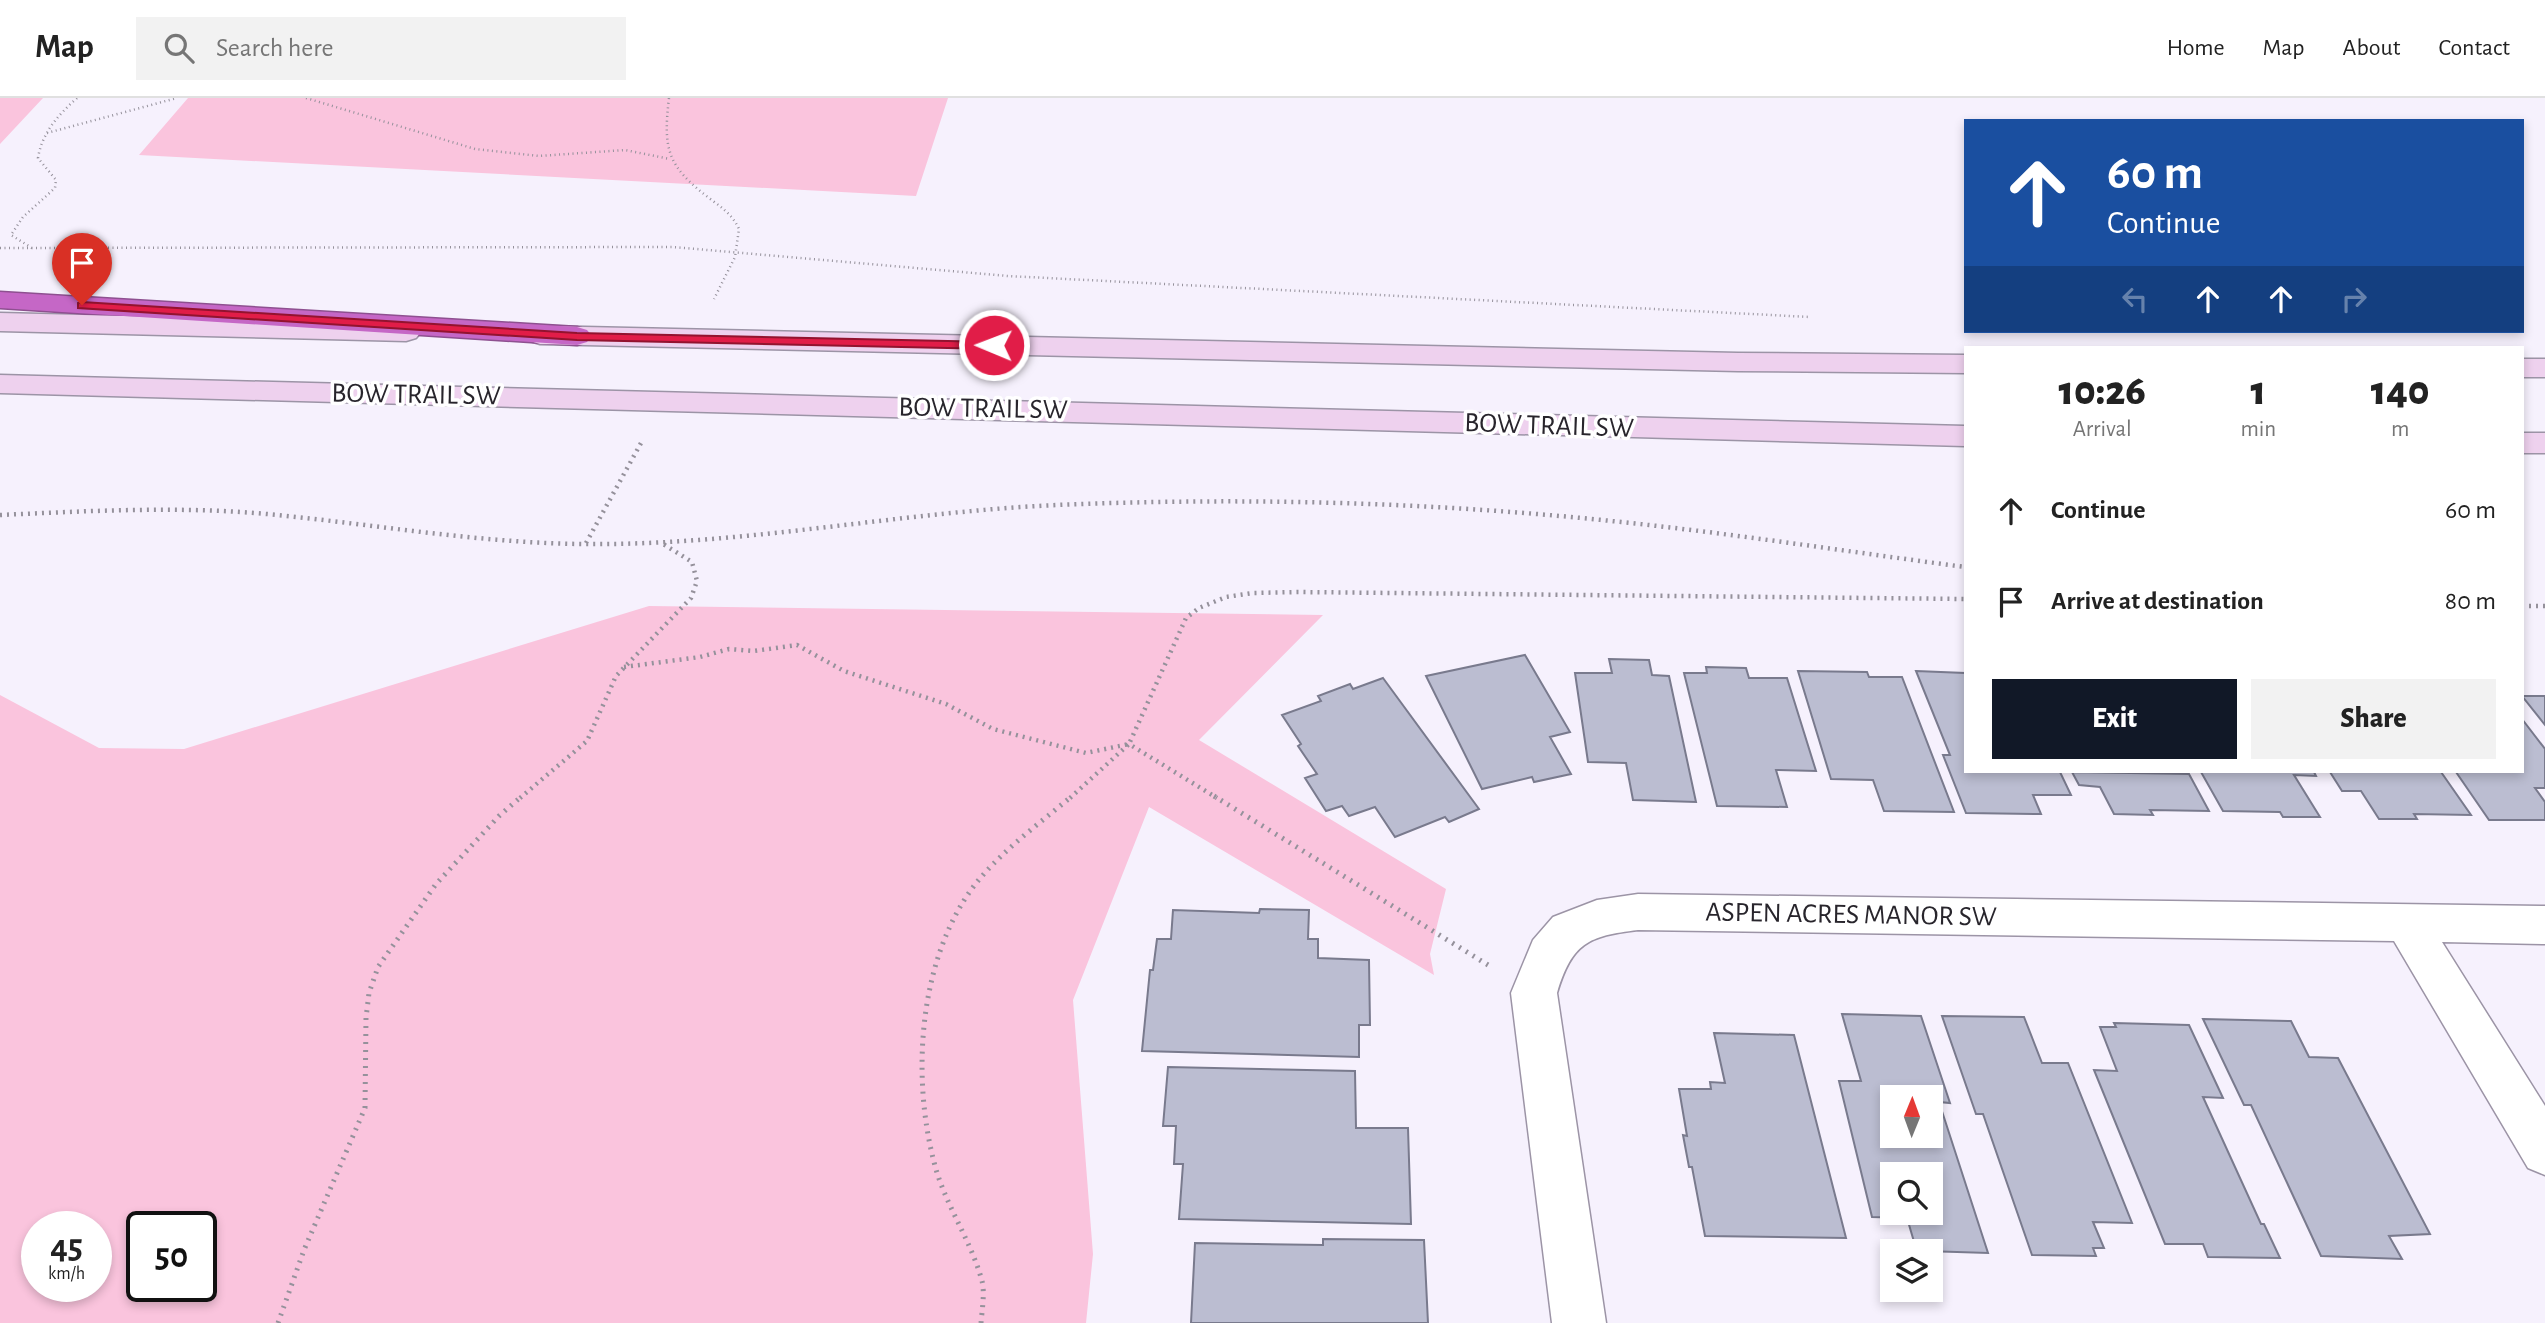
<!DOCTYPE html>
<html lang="en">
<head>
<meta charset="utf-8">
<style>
	body { margin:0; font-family:"Alegreya Sans",sans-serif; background:#f2f2f2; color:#222; height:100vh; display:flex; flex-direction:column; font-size:26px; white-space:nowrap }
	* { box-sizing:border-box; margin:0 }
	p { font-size:23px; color:#767676 }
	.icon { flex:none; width:38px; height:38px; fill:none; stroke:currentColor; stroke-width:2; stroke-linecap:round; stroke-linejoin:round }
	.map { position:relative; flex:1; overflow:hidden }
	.side { position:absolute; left:1964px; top:248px; width:560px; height:427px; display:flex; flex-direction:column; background:#fff; border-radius:0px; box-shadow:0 4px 10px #0003 }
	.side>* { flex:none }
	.hud { position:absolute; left:1964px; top:21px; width:560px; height:214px; border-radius:0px; box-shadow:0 4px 10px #0003; background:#1a4fa0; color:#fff; overflow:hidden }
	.needle { width:46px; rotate:1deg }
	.controls { position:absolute; left:1880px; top:987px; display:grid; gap:14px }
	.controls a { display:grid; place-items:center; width:63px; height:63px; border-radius:0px; background:#fff; box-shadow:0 4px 10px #0003; font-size:35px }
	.speed { position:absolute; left:21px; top:1113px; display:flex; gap:14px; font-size:35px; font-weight:700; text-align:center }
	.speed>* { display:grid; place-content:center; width:91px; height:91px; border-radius:50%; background:#fff; box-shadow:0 4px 10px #0003; line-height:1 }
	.speed small { font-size:18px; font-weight:400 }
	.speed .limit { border:4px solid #111; border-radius:10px; background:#fff; color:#111 }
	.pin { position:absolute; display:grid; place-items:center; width:60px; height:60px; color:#fff; margin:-72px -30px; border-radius:50% 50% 50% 0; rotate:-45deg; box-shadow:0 0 7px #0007 }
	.pin .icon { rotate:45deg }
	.me { position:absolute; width:77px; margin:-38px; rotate:271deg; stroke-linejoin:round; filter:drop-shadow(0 0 5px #0008) }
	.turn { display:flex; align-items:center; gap:24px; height:147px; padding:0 28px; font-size:32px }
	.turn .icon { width:91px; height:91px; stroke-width:2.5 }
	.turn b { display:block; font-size:49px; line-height:60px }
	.lanes { display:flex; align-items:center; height:66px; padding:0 28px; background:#0003; justify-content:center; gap:35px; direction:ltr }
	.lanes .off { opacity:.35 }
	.eta { display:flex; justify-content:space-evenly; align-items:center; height:119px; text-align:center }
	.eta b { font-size:42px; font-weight:800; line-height:49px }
	.primary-button { display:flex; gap:14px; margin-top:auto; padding:14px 28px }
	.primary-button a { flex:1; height:80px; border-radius:0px; background:#111827; color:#fff; font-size:28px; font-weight:800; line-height:80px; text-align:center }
	.primary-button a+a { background:#f2f2f2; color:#222 }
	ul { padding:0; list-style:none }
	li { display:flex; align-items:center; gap:21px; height:91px; padding:0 28px }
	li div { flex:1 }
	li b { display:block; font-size:26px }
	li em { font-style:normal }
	header { display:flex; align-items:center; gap:42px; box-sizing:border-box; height:98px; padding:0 35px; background:#fff; border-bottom:2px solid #e0e0e0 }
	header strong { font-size:33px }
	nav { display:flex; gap:38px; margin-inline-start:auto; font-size:24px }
	.search { width:490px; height:63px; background:#f2f2f2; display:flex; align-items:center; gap:18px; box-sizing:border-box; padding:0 24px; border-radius:0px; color:#767676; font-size:26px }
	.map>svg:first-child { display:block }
	.green { fill:#fac4dd; fill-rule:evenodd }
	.building { fill:#bbbdd1; stroke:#797a8d; stroke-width:2; fill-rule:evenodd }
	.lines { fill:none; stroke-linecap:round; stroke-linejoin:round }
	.minor-casing { stroke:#9c94a6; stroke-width:3 }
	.secondary-casing { stroke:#9c94a6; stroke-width:3 }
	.motorway-casing { stroke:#8e5090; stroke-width:3 }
	.path-far2 { stroke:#95919b; stroke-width:2.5; stroke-dasharray:1 3.5; stroke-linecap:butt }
	.path-far1 { stroke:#95919b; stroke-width:4.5; stroke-dasharray:2 5; stroke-linecap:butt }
	.path { stroke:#95919b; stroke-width:5; stroke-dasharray:2 6; stroke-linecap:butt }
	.minor { fill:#fff; fill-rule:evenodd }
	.secondary { fill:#eed1ee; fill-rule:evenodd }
	.motorway { fill:#c567c6; fill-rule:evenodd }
	.route { fill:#e11d48; stroke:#92132f; stroke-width:2 }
	.labels { text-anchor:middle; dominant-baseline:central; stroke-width:7; stroke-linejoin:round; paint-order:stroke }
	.street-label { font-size:28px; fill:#28252c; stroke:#fff }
</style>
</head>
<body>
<header>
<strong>Map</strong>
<div class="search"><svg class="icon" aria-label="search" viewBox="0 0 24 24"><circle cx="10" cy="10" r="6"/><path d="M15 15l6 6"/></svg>Search here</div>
<nav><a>Home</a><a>Map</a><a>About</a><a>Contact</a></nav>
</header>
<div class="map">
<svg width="2545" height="1225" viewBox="0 0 2545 1225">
	<rect width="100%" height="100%" fill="#f6f1fd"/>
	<path class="green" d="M0,0H43L0,46Z
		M188,0H948L916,98L139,57Z
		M649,508L1323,517L1199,642L1446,791L1430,856L1434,877L1149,709L1073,902L1093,1156L1086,1225H0V597L99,650L184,651ZM37,1129H96V1188H37ZM142,1129H201V1188H142Z"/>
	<path class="building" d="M1525,557L1570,634L1550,639L1571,676L1534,684L1532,679L1482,691L1426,578Z
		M1609,561L1649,562L1652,577L1669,578L1696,704L1633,702L1626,665L1588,664L1575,575H1612Z
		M1706,569L1746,570L1749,580H1787L1816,673L1776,672L1787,709L1717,708L1684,575H1707Z
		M1798,573L1867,574L1869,579H1902L1954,714L1884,713L1873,682L1831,681Z
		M1916,573L1965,575V674H2060L2071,697H2033L2041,716L1966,715L1943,657H1950Z
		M1383,580L1479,711L1449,724L1445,719L1395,739L1375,709L1349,718L1342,708L1326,713L1305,680L1317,676L1298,648L1301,646L1282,617L1321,603L1318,598L1350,586L1353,591Z
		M2522,598H2545V627Z
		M2522,621L2545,651V690H2535L2545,704V722H2489L2456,674H2522Z
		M2072,674L2189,676L2209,713L2150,712L2153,717L2114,716L2100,689L2079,687Z
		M2201,674H2314L2316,678L2294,677L2320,719H2283L2280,714L2223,713Z
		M2330,674H2441L2471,717L2414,716L2417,721H2379L2361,693H2342Z
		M1260,811L1309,812L1308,841H1318V860L1369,862L1370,927H1359V959L1142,953L1150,872H1153L1157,841H1171L1173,812L1259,815Z
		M1842,916L1921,918L1950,1005L1939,1004L1988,1155L1925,1153L1923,1147H1915L1907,1120L1872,1119L1839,983H1861ZM1892,999H1930V1038H1892ZM1892,1076H1930V1115H1892Z
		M1942,918L2024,919L2042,965H2068L2132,1125L2093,1124L2104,1150H2093L2096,1158L2032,1157L1983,1016H1976Z
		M2203,921L2291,923L2309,959L2338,960L2430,1136L2389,1138L2402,1161L2321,1158L2251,1007H2244Z
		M2114,925L2189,927L2223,1000L2203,999L2261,1126H2264L2280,1160L2208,1159L2203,1146H2165L2094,972L2117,973L2100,929H2116Z
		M1714,935L1794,937L1846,1140L1705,1138L1692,1069H1689L1683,1037L1687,1038L1679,991H1711L1710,984L1725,985Z
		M1168,969L1355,973L1356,1030H1408L1411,1126L1179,1121L1183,1066H1174L1176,1028H1163Z
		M1323,1141L1424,1142L1428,1225H1191L1195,1145L1323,1147Z"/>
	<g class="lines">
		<defs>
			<path id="minor" d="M1638,796L2545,808V846L2442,844L2545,1008V1077L2528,1070L2394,843L1638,832C1588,838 1572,845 1557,895L1606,1225H1552L1511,895L1533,842L1553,819L1597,802Z"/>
			<path id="secondary" d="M0,215L406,225L416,228L421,234L416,240L406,243L0,233Z
				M540,228L1738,255L1965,257V275L1738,273L540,246L530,243L525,237L530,231Z
				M2522,261H2545V279H2522Z
				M0,277L1965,328V348L0,295Z
				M2522,335H2545V355H2522Z"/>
			<path id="motorway" d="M0,194L577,229L587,232L592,238L587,244L577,247L0,210Z"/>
		</defs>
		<use href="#minor" class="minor-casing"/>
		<use href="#secondary" class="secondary-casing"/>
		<use href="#motorway" class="motorway-casing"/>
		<path class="path-far2" d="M306,0L475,51L539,58L625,52L670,61
			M669,0C663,51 667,68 709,100C721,109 733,117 739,131L735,159L714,201
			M47,35L177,0
			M0,150L673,149L1008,178L1810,219
			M32,150L11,137L23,119L55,90L56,82L38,60C42,35 58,17 77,0"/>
		<path class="path-far1" d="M0,417C89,413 178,408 267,416C373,426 477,445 583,446C741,448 899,414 1057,407C1245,399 1434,404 1621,424C1736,436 1850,454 1965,469
			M586,445L641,345
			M2522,508H2545
			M624,569L700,559L729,551L754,553L797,547L844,573L946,606L993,631L1086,655L1129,646L1186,520L1199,510L1226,499L1253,495L1298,494L1965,501
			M520,700L587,643L616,578L691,500L697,483L692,464L660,444
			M1070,700L1129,646L1217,700"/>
		<path class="path" d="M1214,698L1488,867
			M278,1225L304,1152L365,1010L366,920L369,895L378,869L436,786L499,718L522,698
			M981,1225C982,1212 985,1195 982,1183C971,1142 944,1105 934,1064C911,976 919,857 977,784C1004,751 1040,725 1072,698"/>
		<use href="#minor" class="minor"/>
		<use href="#secondary" class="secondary"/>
		<use href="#motorway" class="motorway"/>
	</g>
	<path class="route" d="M82,204L577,235L994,244L1000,247L994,251L577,242L78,210V205Z"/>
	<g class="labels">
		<g class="street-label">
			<text transform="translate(416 297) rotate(1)">BOW TRAIL SW</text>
			<text transform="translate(983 311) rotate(1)">BOW TRAIL SW</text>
			<text transform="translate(1549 328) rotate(2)">BOW TRAIL SW</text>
			<text transform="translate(1851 817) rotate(1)">ASPEN ACRES MANOR SW</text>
		</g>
	</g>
</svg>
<div class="controls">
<a><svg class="needle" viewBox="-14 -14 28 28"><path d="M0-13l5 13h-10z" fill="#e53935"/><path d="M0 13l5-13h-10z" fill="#767676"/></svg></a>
<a><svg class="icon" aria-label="search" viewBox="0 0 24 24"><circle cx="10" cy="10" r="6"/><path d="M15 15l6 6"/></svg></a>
<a><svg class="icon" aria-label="layers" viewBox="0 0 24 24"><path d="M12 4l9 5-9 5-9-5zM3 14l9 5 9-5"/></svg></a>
</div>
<div class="speed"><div>45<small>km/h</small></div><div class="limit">50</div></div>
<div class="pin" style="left:82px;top:207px;background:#d93025"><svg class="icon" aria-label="arrive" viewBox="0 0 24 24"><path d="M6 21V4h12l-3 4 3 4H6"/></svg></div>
<svg class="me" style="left:994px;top:247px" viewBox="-20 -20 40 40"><circle r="17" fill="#e11d48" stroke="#fff" stroke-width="3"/><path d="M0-11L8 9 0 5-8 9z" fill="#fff"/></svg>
<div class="hud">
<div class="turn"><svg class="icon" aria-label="ahead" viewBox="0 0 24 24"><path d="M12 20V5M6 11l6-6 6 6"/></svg><div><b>60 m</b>Continue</div></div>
<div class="lanes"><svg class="icon off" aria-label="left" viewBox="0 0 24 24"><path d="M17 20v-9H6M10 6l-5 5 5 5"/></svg><svg class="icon" aria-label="ahead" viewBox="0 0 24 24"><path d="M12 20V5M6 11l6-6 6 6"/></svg><svg class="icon" aria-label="ahead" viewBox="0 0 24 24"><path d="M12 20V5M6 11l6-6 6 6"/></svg><svg class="icon off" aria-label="right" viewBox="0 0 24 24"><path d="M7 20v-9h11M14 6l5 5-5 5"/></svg></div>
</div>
<section class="side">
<div class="eta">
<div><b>10:26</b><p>Arrival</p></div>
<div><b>1</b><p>min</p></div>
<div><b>140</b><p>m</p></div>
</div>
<ul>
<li><svg class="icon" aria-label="ahead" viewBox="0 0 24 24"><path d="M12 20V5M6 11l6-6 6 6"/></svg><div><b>Continue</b></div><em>60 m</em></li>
<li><svg class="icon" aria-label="arrive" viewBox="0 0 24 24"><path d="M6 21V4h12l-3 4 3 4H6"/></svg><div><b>Arrive at destination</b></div><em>80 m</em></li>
</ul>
<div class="primary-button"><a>Exit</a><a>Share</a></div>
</section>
</div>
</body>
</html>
